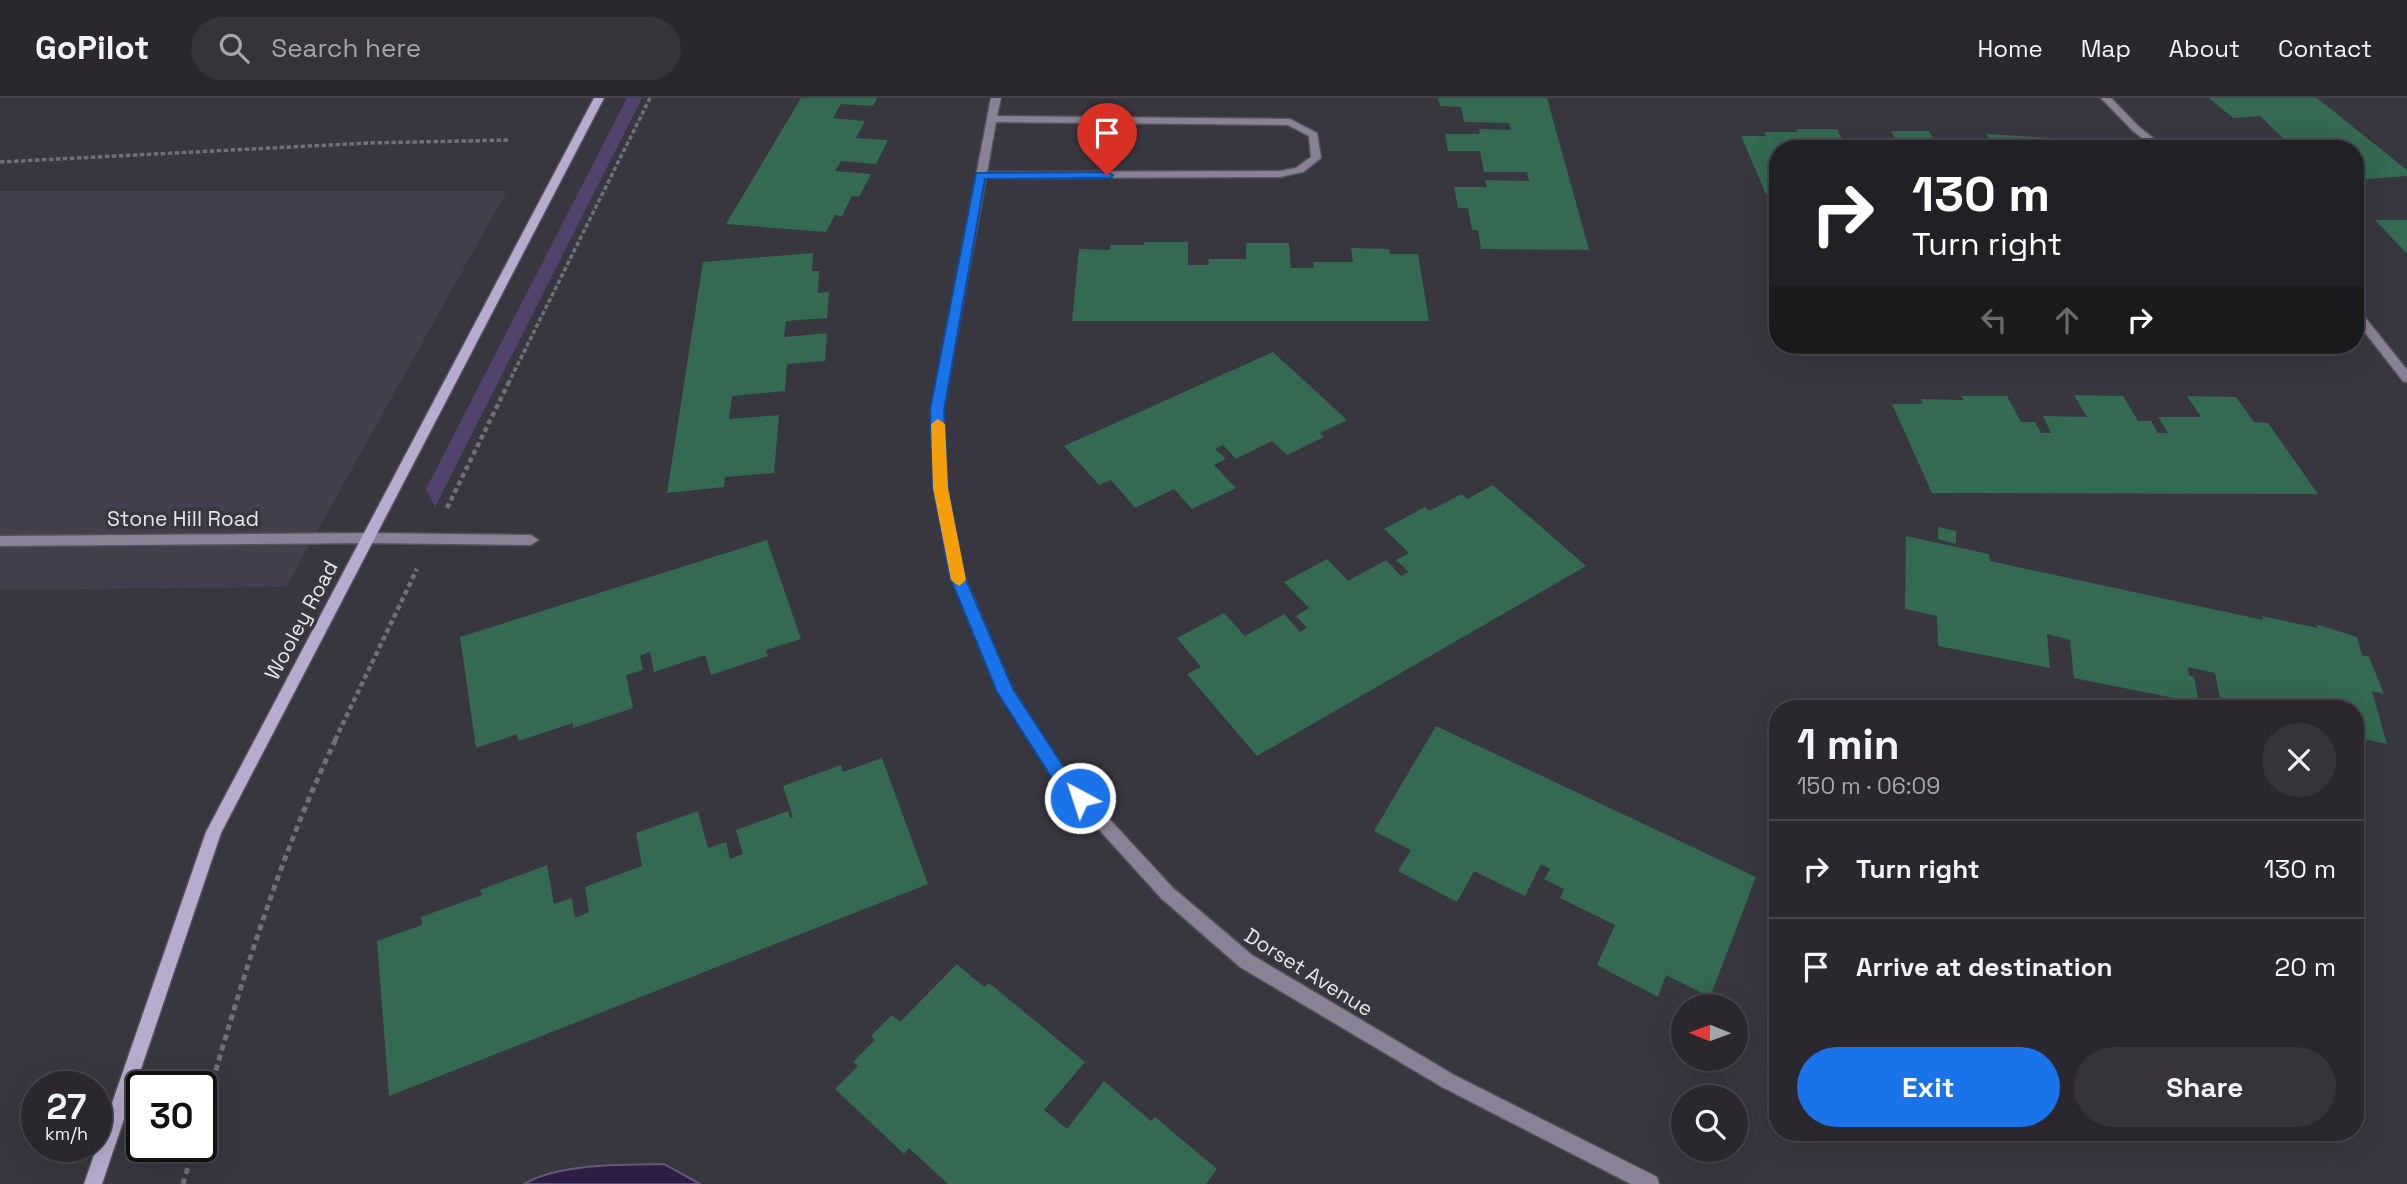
<!DOCTYPE html>
<html lang="en">
<head>
<meta charset="utf-8">
<style>
	body { margin:0; font-family:"Space Grotesk",sans-serif; background:#36343a; color:#f1f3f6; height:100vh; display:flex; flex-direction:column; font-size:26px; white-space:nowrap }
	* { box-sizing:border-box; margin:0 }
	p { font-size:23px; color:#a5a6aa }
	.icon { flex:none; width:38px; height:38px; fill:none; stroke:currentColor; stroke-width:2; stroke-linecap:round; stroke-linejoin:round }
	.map { position:relative; flex:1; overflow:hidden }
	.panel { position:absolute; left:1769px; top:602px; width:595px; height:441px; display:flex; flex-direction:column; background:#2a282e; border-radius:28px; box-shadow:0 7px 28px #0002,0 0 0 2px #46444a }
	.panel>* { flex:none }
	.banner { position:absolute; left:1769px; top:42px; width:595px; height:214px; border-radius:28px; box-shadow:0 7px 28px #0002,0 0 0 2px #46444a; background:#202124; color:#fff; overflow:hidden }
	.needle { width:46px; rotate:271deg }
	.controls { position:absolute; left:1671px; top:896px; display:grid; gap:14px }
	.controls a { display:grid; place-items:center; width:77px; height:77px; border-radius:50%; background:#2a282e; box-shadow:0 7px 28px #0002,0 0 0 2px #46444a; font-size:35px }
	.speed { position:absolute; left:21px; top:973px; display:flex; gap:14px; font-size:35px; font-weight:700; text-align:center }
	.speed>* { display:grid; place-content:center; width:91px; height:91px; border-radius:50%; background:#2a282e; box-shadow:0 7px 28px #0002,0 0 0 2px #46444a; line-height:1 }
	.speed small { font-size:18px; font-weight:400 }
	.speed .limit { border:4px solid #111; border-radius:10px; background:#fff; color:#111 }
	.pin { position:absolute; display:grid; place-items:center; width:60px; height:60px; color:#fff; margin:-72px -30px; border-radius:50% 50% 50% 0; rotate:-45deg; box-shadow:0 0 7px #0007 }
	.pin .icon { rotate:45deg }
	.me { position:absolute; width:77px; margin:-38px; rotate:320deg; stroke-linejoin:round; filter:drop-shadow(0 0 5px #0008) }
	.turn { display:flex; align-items:center; gap:24px; height:147px; padding:0 28px; font-size:32px }
	.turn .icon { width:91px; height:91px; stroke-width:2.5 }
	.turn b { display:block; font-size:49px; line-height:60px }
	.lanes { display:flex; align-items:center; height:66px; padding:0 28px; background:#0003; justify-content:center; gap:35px; direction:ltr }
	.lanes .off { opacity:.35 }
	.round { display:grid; place-items:center; flex:none; width:74px; height:74px; border-radius:37px; background:#36343a }
	.headline { display:flex; align-items:center; justify-content:space-between; height:119px; padding:0 28px }
	h1 { font-size:42px; font-weight:700; line-height:52px }
	.action { display:flex; gap:14px; margin-top:auto; padding:14px 28px }
	.action a { flex:1; height:80px; border-radius:42px; background:#1a73e8; color:#fff; font-size:28px; font-weight:700; line-height:80px; text-align:center }
	.action a+a { background:#36343a; color:#f1f3f6 }
	ul { padding:0; list-style:none }
	li { display:flex; align-items:center; gap:21px; height:98px; padding:0 28px; border-top:2px solid #46444a }
	li div { flex:1 }
	li b { display:block; font-size:26px }
	li em { font-style:normal }
	header { display:flex; align-items:center; gap:42px; box-sizing:border-box; height:98px; padding:0 35px; background:#2a282e; border-bottom:2px solid #46444a }
	header strong { font-size:33px }
	nav { display:flex; gap:38px; margin-inline-start:auto; font-size:24px }
	.search { width:490px; height:63px; background:#36343a; display:flex; align-items:center; gap:18px; box-sizing:border-box; padding:0 24px; border-radius:38px; color:#a5a6aa; font-size:26px }
	.map>svg:first-child { display:block }
	.built { fill:#433f4d }
	.green { fill:#52436c }
	.water { fill:#2d1e45; stroke:#645a76; stroke-width:2 }
	.building { fill:#336a51 }
	.lines { fill:none; stroke-linecap:round; stroke-linejoin:round }
	.lane-casing { stroke:#54525a; stroke-width:3 }
	.street-casing { stroke:#54525a; stroke-width:3 }
	.secondary-casing { stroke:#54525a; stroke-width:3 }
	.path-far2 { stroke:#716f76; stroke-width:3.5; stroke-dasharray:4.5 2.5; stroke-linecap:butt }
	.path-far1 { stroke:#716f76; stroke-width:4.5; stroke-dasharray:5 3.5; stroke-linecap:butt }
	.path { stroke:#716f76; stroke-width:5; stroke-dasharray:6 4.5; stroke-linecap:butt }
	.lane { fill:#898297; fill-rule:evenodd }
	.street { fill:#898297; fill-rule:evenodd }
	.secondary { fill:#b7acce; fill-rule:evenodd }
	.route { fill:#1a73e8; stroke:#114b97; stroke-width:2 }
	.slow { fill:#f59e0b }
	.labels { text-anchor:middle; dominant-baseline:central; stroke-width:7; stroke-linejoin:round; paint-order:stroke }
	.street-label { font-size:21px; fill:#e6e5ea; stroke:#38363e }
</style>
</head>
<body>
<header>
<strong>GoPilot</strong>
<div class="search"><svg class="icon" aria-label="search" viewBox="0 0 24 24"><circle cx="10" cy="10" r="6"/><path d="M15 15l6 6"/></svg>Search here</div>
<nav><a>Home</a><a>Map</a><a>About</a><a>Contact</a></nav>
</header>
<div class="map">
<svg width="2407" height="1086" viewBox="0 0 2407 1086">
	<rect width="100%" height="100%" fill="#38363e"/>
	<path class="built" d="M0,93H507L286,489L0,492Z"/>
	<path class="green" d="M627,0H642L435,409L426,391Z"/>
	<path class="water" d="M664,1066L700,1086H524C559,1065 623,1067 664,1066Z"/>
	<path class="building" d="M801,0H877L873,8L841,6L833,20L865,23L856,40L888,42L876,66L841,63L835,73L871,76L859,99L852,98L842,118L835,117L826,134L726,126Z
		M1438,0H1547L1589,152L1481,151L1478,132H1472L1468,110H1458L1454,89H1487L1485,82L1529,83L1527,74H1484L1480,53H1448L1445,36H1480L1479,31L1511,32L1509,25L1464,24L1461,9L1440,8Z
		M2209,0H2317L2407,72V78L2356,82V51H2271L2290,47L2260,18L2233,20Z
		M1796,31H1837L1847,51H1778V96H1766L1741,38H1766L1764,34H1798Z
		M1891,33H1929L1940,51H1866L1864,47H1899Z
		M1986,36L2052,40L2060,51H1960L1958,48H1994Z
		M2375,122H2407V156Z
		M1144,144H1188V167H1209L1208,161H1246V145H1289L1291,170H1314L1313,164H1353L1351,150L1389,151L1390,156H1418L1429,223H1072L1079,151L1110,152V147H1144Z
		M813,155L812,173H819L818,195L829,194L827,220L786,223L784,239L827,235L825,263L787,266L785,293L732,298L729,321L779,317L774,375L725,379L724,389L667,395L703,164Z
		M1273,254L1347,322L1320,335L1324,339L1287,357L1272,343L1236,361L1223,347L1215,351L1226,361L1214,367L1236,390L1192,411L1174,391L1135,410L1111,382L1099,387L1064,348Z
		M2074,297L2123,298L2138,323H2151L2158,335H2168L2158,319H2201L2187,298L2236,299L2254,324L2268,325L2318,396L1932,395L1892,306H1923L1921,301L1964,302L1961,298H2007L2021,324H2035L2041,335H2051L2043,318L2087,319Z
		M1493,387L1586,468L1257,658L1187,576L1201,569L1177,540L1224,515L1245,538L1284,516L1300,534L1307,530L1296,518L1309,510L1284,484L1327,461L1348,483L1386,462L1401,478L1409,474L1396,462L1409,455L1384,431L1425,409L1429,413L1462,396L1467,401Z
		M1938,429L1956,433V446L1938,441Z
		M1906,438L1989,456L1990,463L2263,522L2262,518L2318,530L2316,526L2357,539L2362,557L2369,559L2384,596L2372,593L2387,646L2356,639V611H2222L2215,575L2188,569L2189,577L2194,579L2199,605L2074,580L2070,542L2047,536L2050,570L1938,548L1937,518L1905,511Z
		M767,442L801,541L766,552L768,558L711,577L705,557L654,574L650,554L640,558L643,572L626,577L633,610L573,630V625L518,643L517,636L476,650L460,539Z
		M1436,628L1756,779L1710,899L1666,877L1658,899L1597,867L1615,827L1560,800L1564,791L1544,781L1550,771L1541,766L1525,798L1474,773L1457,804L1398,773L1411,752L1374,733Z
		M882,660L928,786L389,998L377,843L422,827L421,819L482,797L480,792L547,767L554,806L572,800L575,820L589,814L585,789L642,768L636,735L698,713L708,750L726,744L730,761L743,756L736,732L788,713L790,720L793,719L783,688L841,667L843,674Z
		M2357,820L2363,871L2357,869L2363,897L2356,895Z
		M957,866L984,889L989,885L1085,964L1044,1012L1067,1031L1104,983L1151,1023L1155,1019L1217,1071L1206,1086H948L909,1050L904,1056L835,991L858,968L853,964L875,942L871,938L892,917L900,924Z"/>
	<g class="lines">
		<defs>
			<path id="lane" d="M367,435L531,437L538,442L531,447L367,445L360,440Z"/>
			<path id="street" d="M991,0H1001L997,18L1290,21L1317,35L1321,60L1303,74L1280,79L986,80L943,312L947,390L964,477L1012,591L1066,674L1173,790L1252,857L1454,977L1657,1079L1659,1086H1631L1442,989L1240,869L1161,800L1056,684L1001,598L950,477L935,390L931,312ZM996,24L1288,27L1309,38L1311,59L1296,70L1280,73L987,74Z
				M2101,0H2111L2138,28L2167,51H2155L2132,32Z
				M2356,212L2360,213L2407,272V284L2403,283L2356,223Z
				M367,435L374,440L367,445L0,448V438Z"/>
			<path id="secondary" d="M594,0H604L221,735L102,1086H84L206,734Z"/>
		</defs>
		<use href="#lane" class="lane-casing"/>
		<use href="#street" class="street-casing"/>
		<use href="#secondary" class="secondary-casing"/>
		<path class="path-far2" d="M0,64L368,45L510,42
			M508,286L650,0"/>
		<path class="path-far1" d="M447,410L509,284
			M335,642L417,471"/>
		<path class="path" d="M201,1023C239,892 277,763 336,641
			M183,1086L194,1048"/>
		<use href="#lane" class="lane"/>
		<use href="#street" class="street"/>
		<use href="#secondary" class="secondary"/>
	</g>
	<path class="route" d="M1107,74L1113,77L1111,80L985,81L944,312L948,390L964,477L1013,591L1067,674L1088,700L1086,705H1073L1055,685L997,594L949,477L933,390L930,312L976,75Z"/>
	<path class="slow" d="M938,321L945,326L948,390L966,482L959,488L951,482L933,390L931,326Z"/>
	<g class="labels">
		<g class="street-label">
			<text x="183" y="420">Stone Hill Road</text>
			<text transform="translate(301 522) rotate(-62)">Wooley Road</text>
			<text transform="translate(1309 874) rotate(32)">Dorset Avenue</text>
		</g>
	</g>
</svg>
<div class="controls">
<a><svg class="needle" viewBox="-14 -14 28 28"><path d="M0-13l5 13h-10z" fill="#e53935"/><path d="M0 13l5-13h-10z" fill="#a5a6aa"/></svg></a>
<a><svg class="icon" aria-label="search" viewBox="0 0 24 24"><circle cx="10" cy="10" r="6"/><path d="M15 15l6 6"/></svg></a>
</div>
<div class="speed"><div>27<small>km/h</small></div><div class="limit">30</div></div>
<div class="pin" style="left:1107px;top:77px;background:#d93025"><svg class="icon" aria-label="arrive" viewBox="0 0 24 24"><path d="M6 21V4h12l-3 4 3 4H6"/></svg></div>
<svg class="me" style="left:1080px;top:700px" viewBox="-20 -20 40 40"><circle r="17" fill="#1a73e8" stroke="#fff" stroke-width="3"/><path d="M0-11L8 9 0 5-8 9z" fill="#fff"/></svg>
<div class="banner">
<div class="turn"><svg class="icon" aria-label="right" viewBox="0 0 24 24"><path d="M7 20v-9h11M14 6l5 5-5 5"/></svg><div><b>130 m</b>Turn right</div></div>
<div class="lanes"><svg class="icon off" aria-label="left" viewBox="0 0 24 24"><path d="M17 20v-9H6M10 6l-5 5 5 5"/></svg><svg class="icon off" aria-label="ahead" viewBox="0 0 24 24"><path d="M12 20V5M6 11l6-6 6 6"/></svg><svg class="icon" aria-label="right" viewBox="0 0 24 24"><path d="M7 20v-9h11M14 6l5 5-5 5"/></svg></div>
</div>
<section class="panel">
<div class="headline"><div><h1>1 min</h1><p>150 m · 06:09</p></div><a class="round"><svg class="icon" aria-label="close" viewBox="0 0 24 24"><path d="M6 6l12 12M18 6L6 18"/></svg></a></div>
<ul>
<li><svg class="icon" aria-label="right" viewBox="0 0 24 24"><path d="M7 20v-9h11M14 6l5 5-5 5"/></svg><div><b>Turn right</b></div><em>130 m</em></li>
<li><svg class="icon" aria-label="arrive" viewBox="0 0 24 24"><path d="M6 21V4h12l-3 4 3 4H6"/></svg><div><b>Arrive at destination</b></div><em>20 m</em></li>
</ul>
<div class="action"><a>Exit</a><a>Share</a></div>
</section>
</div>
</body>
</html>
